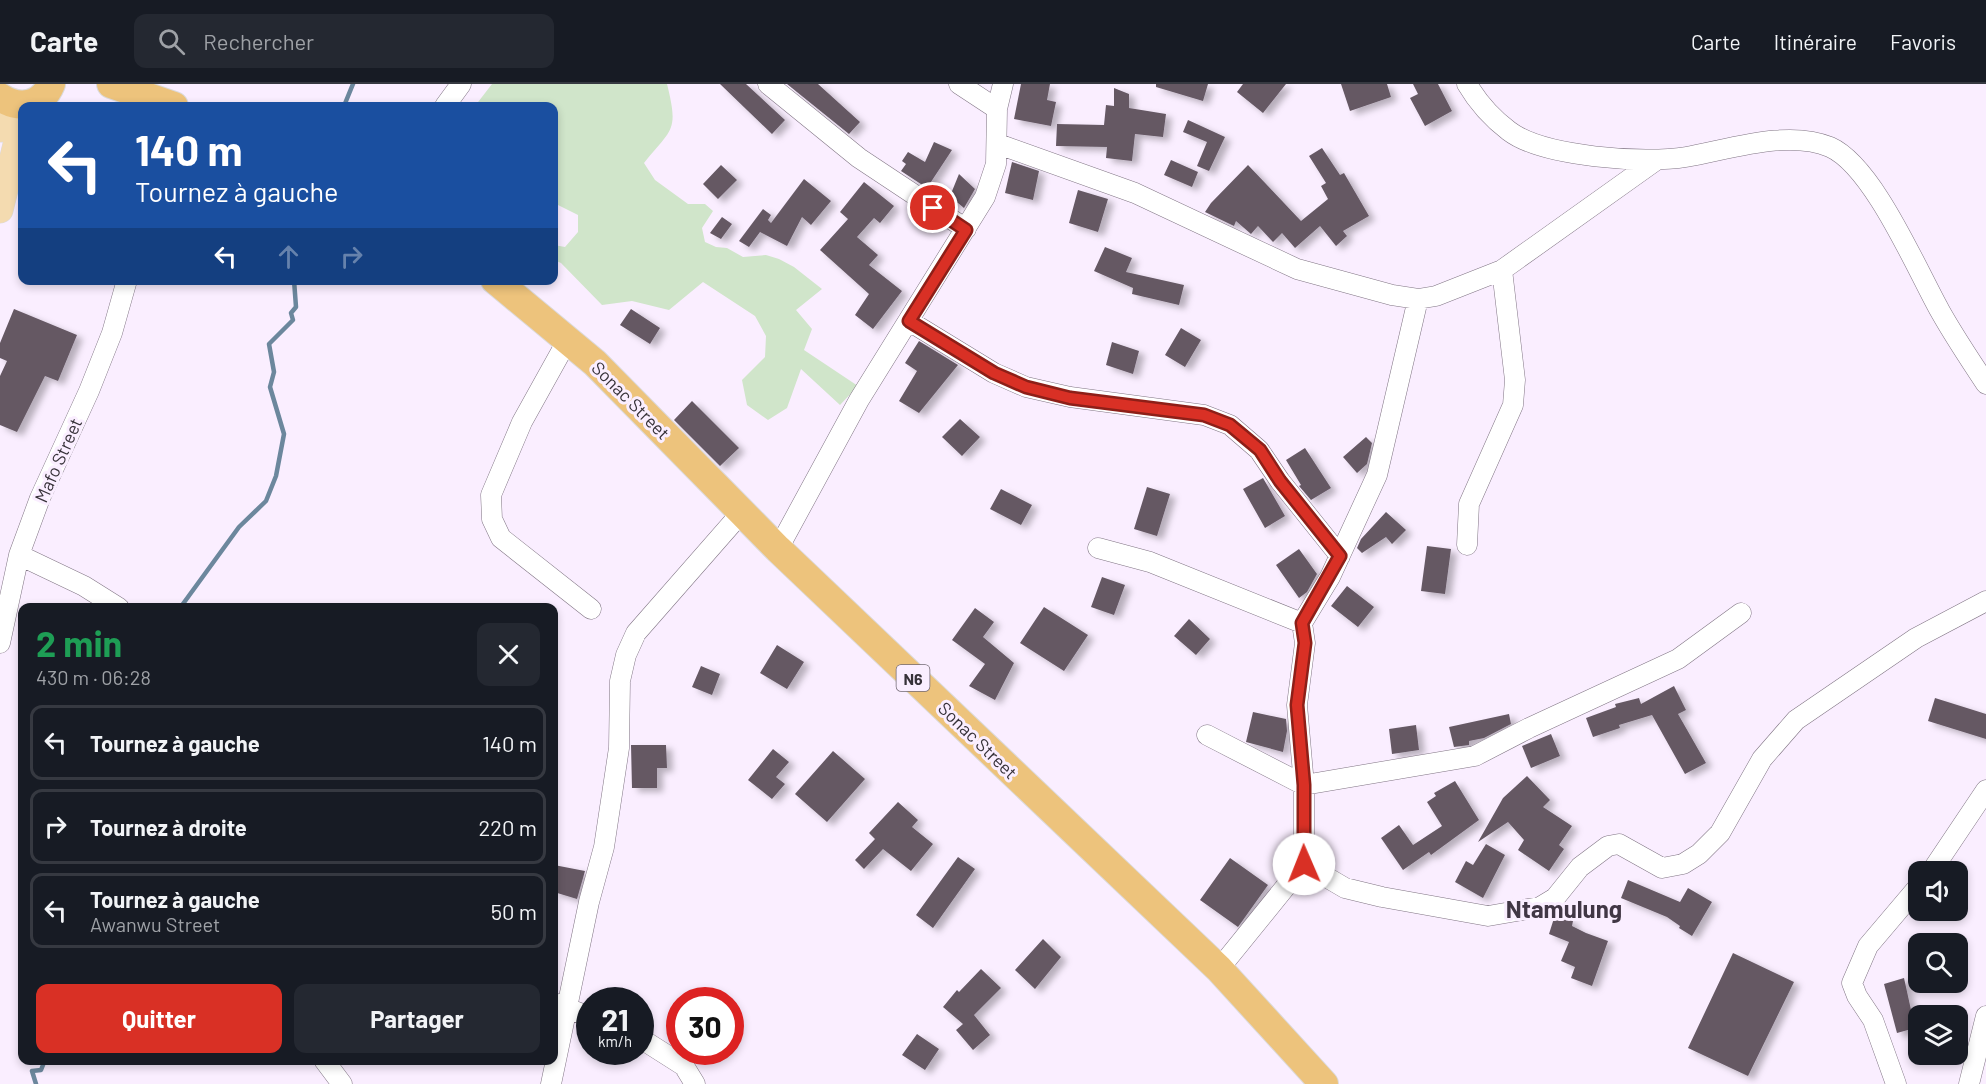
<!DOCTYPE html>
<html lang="fr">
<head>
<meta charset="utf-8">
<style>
	body { margin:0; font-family:Barlow,sans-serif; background:#242831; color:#f1f3f6; height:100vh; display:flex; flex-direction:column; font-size:22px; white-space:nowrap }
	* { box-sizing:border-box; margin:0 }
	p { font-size:20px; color:#9ea1a6 }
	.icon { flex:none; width:33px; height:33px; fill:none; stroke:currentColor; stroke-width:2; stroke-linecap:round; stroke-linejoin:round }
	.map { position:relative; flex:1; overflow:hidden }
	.drawer { position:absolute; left:18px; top:519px; width:540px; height:462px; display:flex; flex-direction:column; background:#171b24; border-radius:12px; box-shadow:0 3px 9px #0003 }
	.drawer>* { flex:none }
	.hud { position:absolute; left:18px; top:18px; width:540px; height:183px; border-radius:12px; box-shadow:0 3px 9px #0003; background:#1a4fa0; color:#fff; overflow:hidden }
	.buttons { position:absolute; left:1908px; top:777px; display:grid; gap:12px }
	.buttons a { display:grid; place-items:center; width:60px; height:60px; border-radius:12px; background:#171b24; box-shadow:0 3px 9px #0003; font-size:30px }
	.speed { position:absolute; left:576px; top:903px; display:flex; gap:12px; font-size:30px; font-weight:700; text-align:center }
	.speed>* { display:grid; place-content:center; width:78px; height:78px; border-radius:50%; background:#171b24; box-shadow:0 3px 9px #0003; line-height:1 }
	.speed small { font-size:15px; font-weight:400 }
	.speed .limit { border:9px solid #d22; background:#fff; color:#111 }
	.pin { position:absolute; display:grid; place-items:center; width:51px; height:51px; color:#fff; margin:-26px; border:3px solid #fff; border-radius:50%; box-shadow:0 2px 6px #0007 }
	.me { position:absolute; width:66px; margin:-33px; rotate:359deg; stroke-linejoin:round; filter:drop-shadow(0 0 4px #0008) }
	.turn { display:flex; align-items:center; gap:21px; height:126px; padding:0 18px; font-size:27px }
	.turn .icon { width:78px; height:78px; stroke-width:2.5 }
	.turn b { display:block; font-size:42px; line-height:51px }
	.lanes { display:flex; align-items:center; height:57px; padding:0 18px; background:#0003; justify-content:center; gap:30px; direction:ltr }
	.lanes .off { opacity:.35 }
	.round { display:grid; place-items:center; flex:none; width:63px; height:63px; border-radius:12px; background:#242831 }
	.overview { display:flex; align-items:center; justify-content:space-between; height:102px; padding:0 18px }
	h1 { font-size:36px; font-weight:700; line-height:45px; color:#1e9e55 }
	.cta { display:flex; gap:12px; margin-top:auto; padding:12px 18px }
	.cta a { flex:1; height:69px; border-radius:12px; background:#d93025; color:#fff; font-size:24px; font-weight:700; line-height:69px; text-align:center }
	.cta a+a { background:#242831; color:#f1f3f6 }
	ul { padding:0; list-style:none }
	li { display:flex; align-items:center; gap:18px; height:75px; margin:0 12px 9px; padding:0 6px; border:3px solid #363941; border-radius:12px }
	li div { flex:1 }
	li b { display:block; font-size:22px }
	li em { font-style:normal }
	header { display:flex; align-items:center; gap:36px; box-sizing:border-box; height:84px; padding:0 30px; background:#171b24; border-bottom:2px solid #363941 }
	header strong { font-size:28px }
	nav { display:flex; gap:33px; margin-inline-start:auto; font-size:21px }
	.search { width:420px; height:54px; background:#242831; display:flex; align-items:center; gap:15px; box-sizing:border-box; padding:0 21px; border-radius:12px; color:#9ea1a6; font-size:22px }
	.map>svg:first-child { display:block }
	.green { fill:#d0e5ca }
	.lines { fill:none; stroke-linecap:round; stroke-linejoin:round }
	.stream { stroke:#6c879d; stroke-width:4.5 }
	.building { fill:#655864; filter:url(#shadow) }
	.minor-casing { stroke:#807584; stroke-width:21 }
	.major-casing { stroke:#dbdadb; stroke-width:27 }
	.highway-casing { stroke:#dbdadb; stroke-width:30 }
	.minor { stroke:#fff; stroke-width:20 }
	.major { stroke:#f4dbb0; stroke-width:26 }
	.highway { stroke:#edc37c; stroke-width:28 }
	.route-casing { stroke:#8d1f18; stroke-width:15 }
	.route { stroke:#d93025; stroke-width:10 }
	.labels { text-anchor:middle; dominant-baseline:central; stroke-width:6; stroke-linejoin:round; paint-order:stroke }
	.shield { fill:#faeeff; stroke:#726a74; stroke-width:1.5 }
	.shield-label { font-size:16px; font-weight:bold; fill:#373239 }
	.street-label { font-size:18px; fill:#373239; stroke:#faeeff }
	.district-label { font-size:24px; font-weight:bold; fill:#413745; stroke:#faeeff }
</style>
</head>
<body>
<header>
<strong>Carte</strong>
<div class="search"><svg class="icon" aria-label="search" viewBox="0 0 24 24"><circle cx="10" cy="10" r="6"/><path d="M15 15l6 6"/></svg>Rechercher</div>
<nav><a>Carte</a><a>Itinéraire</a><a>Favoris</a></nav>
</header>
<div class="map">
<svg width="1986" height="1000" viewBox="0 0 1986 1000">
	<defs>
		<filter id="shadow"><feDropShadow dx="6" dy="4" stdDeviation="3" flood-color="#0004"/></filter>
	</defs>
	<rect width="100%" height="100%" fill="#faeeff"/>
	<path class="green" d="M492,0H667C679,48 672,44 644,79L655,96L688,120H705L713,127L702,144L705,158L716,163L727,164L743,173L766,171L779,175L794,183L822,205L796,226L812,245L804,266L858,302L840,321L801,285L787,324L768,336L747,321L742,296L765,273L766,252L755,232L703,198L669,226L632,217L602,221L561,179L554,176V161L565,163L578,148V131L554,119V22H475Z"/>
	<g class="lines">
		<path class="stream" d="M344,22L353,0
			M180,524L239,443L266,417L276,392L284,350L270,303L274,288L269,260L293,236L291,229L296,223L294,196
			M36,1000L32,987L41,986L45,976"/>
	</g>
	<path class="building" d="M720,0H746L785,36L772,50Z
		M787,0H818L860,38L849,50Z
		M1021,0H1050L1047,16L1056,18L1051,42L1014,35Z
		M1156,0H1208L1203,17L1156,3Z
		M1243,0H1286L1263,29L1237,8Z
		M1341,0H1387L1391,13L1350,27Z
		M1413,0H1438L1452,27L1425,42L1410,14L1418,10Z
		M1114,4L1129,10V24L1166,30L1163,53L1135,50L1132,77L1106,74L1107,63L1056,62L1057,40L1104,41L1106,21L1114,22Z
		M1188,36L1225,53L1209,87L1197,82L1207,58L1183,48Z
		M934,58L952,66L927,104L901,87L906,80L902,77L908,68L925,78Z
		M1322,64L1340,91L1344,89L1369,132L1343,147L1347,152L1336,162L1320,142L1295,164L1282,149L1273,158L1258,142L1251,150L1236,137L1234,142L1205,128L1211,119L1248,81L1301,137L1328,115L1321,102L1326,99L1309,72Z
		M1171,76L1198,88L1192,103L1164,91Z
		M1012,78L1039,87L1033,116L1005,109Z
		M721,81L737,96L718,115L703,100Z
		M959,90L975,105L964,124L958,119L948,117Z
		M804,95L831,117L811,141L802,133L787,162L760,148L749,163L739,157L763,125L771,131L768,136L771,139Z
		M864,98L894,122L880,139L874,134L857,153L878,171L869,181L902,207L873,245L855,231L869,210L820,166L848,135L840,128Z
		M1078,106L1108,115L1098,148L1069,139Z
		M722,133L732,140L721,155L710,149Z
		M1105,163L1132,174L1126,188L1184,201L1179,221L1132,210L1133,204L1094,187Z
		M14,225L77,251L58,297L45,292L17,348L0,341V292L7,277L0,274V259Z
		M631,225L660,244L650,260L620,241Z
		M1181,244L1201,256L1185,283L1165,271Z
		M919,257L958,281L919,329L899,317L917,287L905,279Z
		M1112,258L1139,267L1133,290L1106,281Z
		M692,317L739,364L720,382L674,336Z
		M960,335L980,353L962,372L942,353Z
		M1366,353L1372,359L1367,380L1357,389L1343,373Z
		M1305,364L1331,404L1311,416L1299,402L1301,401L1286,376Z
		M1263,394L1285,432L1265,444L1243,405Z
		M1147,403L1170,410L1157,452L1134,445Z
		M1001,405L1032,421L1021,441L990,425Z
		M1386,428L1406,446L1392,460L1386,453L1362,469L1357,464L1361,455Z
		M1427,462L1451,465L1445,510L1421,507Z
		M1299,465L1317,490L1307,508L1299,514L1276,481Z
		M1102,493L1125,501L1114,531L1091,523Z
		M1347,502L1374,523L1358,543L1331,522Z
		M1044,523L1088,551L1064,587L1020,559Z
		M975,524L994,538L983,553L1014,579L995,616L969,602L985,580L952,556Z
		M1189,535L1210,555L1196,571L1174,552Z
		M777,561L804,578L787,605L760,589Z
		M701,582L720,590L712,611L692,603Z
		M1674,602L1686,626L1678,630L1706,679L1685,690L1652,631L1619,641L1620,644L1593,653L1586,634L1616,623L1615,620L1639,614L1641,620Z
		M1935,614L1986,630V655L1928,637Z
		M1253,628L1286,635L1287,647L1283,668L1246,658Z
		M1509,630L1511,640L1484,654L1469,657V661L1454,663L1449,643Z
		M1416,641L1419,666L1392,670L1389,645Z
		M1551,650L1560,672L1531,684L1522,662Z
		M631,661H666L667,684H657V704H632Z
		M773,665L789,678L776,693L785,700L772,715L748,696Z
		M833,667L865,695L827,738L795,710Z
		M1527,692L1550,716L1543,723L1572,742L1559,761L1564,765L1549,787L1518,766L1524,756L1508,738L1478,758L1503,714Z
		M1455,697L1479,736L1431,771L1429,768L1403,786L1381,754L1399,741L1413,761L1442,742L1427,718L1436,712L1434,709Z
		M898,718L918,736L912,743L933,760L911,787L883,765L864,785L855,776L875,755L869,749Z
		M1486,760L1505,771L1483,814L1455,798L1466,777L1473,781Z
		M958,773L975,785L933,844L916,831Z
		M1230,774L1268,801L1238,843L1200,816Z
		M554,781L585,787L577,815L554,808Z
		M1628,796L1680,818L1688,804L1712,818L1692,852L1679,844L1680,842L1667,833L1621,814Z
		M1555,831L1573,837L1572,842L1586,849L1608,857L1592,902L1571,894L1575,883L1561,877L1569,858L1549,850Z
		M1043,855L1061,873L1035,905L1015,886Z
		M1733,869L1794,898L1748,992L1688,964Z
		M981,885L1001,904L974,931L990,951L973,966L956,946L963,940L943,923L957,906L959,908Z
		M1904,894L1915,944L1897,949L1884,900Z
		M917,950L939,965L925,986L902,971Z"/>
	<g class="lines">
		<defs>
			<path id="minor" d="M768,0L859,74L966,145
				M959,0L997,25
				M1467,0C1477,17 1493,35 1509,47C1543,73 1645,80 1686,73C1728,66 1788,45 1830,63C1873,82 1916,184 1940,227C1954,252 1970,276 1986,300
				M445,22L461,0
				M998,60L1135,109L1297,185L1392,211L1418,215L1436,212L1502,186L1655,77
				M1418,215L1377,391L1330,493L1302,539L1305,559L1297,621L1304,701V780L1345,804L1382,813L1488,832L1540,823L1555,814L1580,783L1608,762L1619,760L1662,784L1683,780L1699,770L1720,749L1762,675L1796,636L1916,554L1986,517
				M909,237L994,289L1026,303L1070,313L1204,331L1230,341L1259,366L1280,397L1340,472
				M567,257L522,338L491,411L492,435L501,454L591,525
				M1467,461L1469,420L1513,321L1515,296L1502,186
				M1098,464L1150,478L1302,539
				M778,465L859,316L985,113L996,80L997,25L1003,0
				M19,471L84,502L119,524
				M0,559L19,471L40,414L89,307L112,249L127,196
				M1207,651L1304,701L1475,672L1529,644L1678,575L1741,529
				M1931,788L1986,706
				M1219,885L1304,780
				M554,919L590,933
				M640,954L684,982L695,1000
				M324,976L342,1000
				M551,1000L589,818L604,763L619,664L620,597L626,571L636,549L742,428
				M1896,1000L1873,936L1857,912L1852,899L1868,862L1918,803
				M1969,1000L1986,932"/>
			<path id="major" d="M0,45L7,18
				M0,126L22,36"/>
			<path id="highway" d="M111,0L174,22
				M0,13C19,26 42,22 51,0
				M495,196L595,279L778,465L1219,885L1324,1000"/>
		</defs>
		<use href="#minor" class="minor-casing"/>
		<use href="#major" class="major-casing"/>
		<use href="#highway" class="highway-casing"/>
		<use href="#minor" class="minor"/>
		<use href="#major" class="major"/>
		<use href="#highway" class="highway"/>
	</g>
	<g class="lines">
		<defs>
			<path id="route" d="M933,124L966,146L909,237L994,289L1026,303L1070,314L1204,331L1230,341L1260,366L1280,397L1340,472L1302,539L1305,559L1297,621L1304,701V780"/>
		</defs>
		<use href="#route" class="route-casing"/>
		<use href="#route" class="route"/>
	</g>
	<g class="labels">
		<rect class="shield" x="896.5" y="581" width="33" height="26" rx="4.5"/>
		<g class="shield-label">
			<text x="913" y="594">N6</text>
		</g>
		<g class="street-label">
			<text transform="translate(631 316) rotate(45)">Sonac Street</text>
			<text transform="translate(58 376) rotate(-66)">Mafo Street</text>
			<text transform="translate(978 656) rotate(44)">Sonac Street</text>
		</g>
		<g class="district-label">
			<text x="1564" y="824">Ntamulung</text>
		</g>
	</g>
</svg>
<div class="buttons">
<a><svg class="icon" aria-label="sound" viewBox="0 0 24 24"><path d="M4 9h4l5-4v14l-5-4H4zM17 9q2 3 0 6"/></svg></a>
<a><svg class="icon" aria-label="search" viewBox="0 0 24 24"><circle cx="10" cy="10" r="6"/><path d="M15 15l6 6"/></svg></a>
<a><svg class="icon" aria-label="layers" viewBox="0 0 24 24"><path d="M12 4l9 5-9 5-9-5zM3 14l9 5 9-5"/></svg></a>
</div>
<div class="speed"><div>21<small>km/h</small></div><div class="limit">30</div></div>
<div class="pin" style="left:933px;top:124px;background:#d93025"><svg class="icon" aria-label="arrive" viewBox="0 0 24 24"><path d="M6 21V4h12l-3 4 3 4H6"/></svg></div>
<svg class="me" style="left:1304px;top:780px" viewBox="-20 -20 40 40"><circle r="19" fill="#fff"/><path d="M0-13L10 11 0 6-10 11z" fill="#d93025"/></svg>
<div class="hud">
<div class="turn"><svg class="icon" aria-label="left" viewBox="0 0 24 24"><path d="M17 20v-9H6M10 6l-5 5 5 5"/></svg><div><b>140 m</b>Tournez à gauche</div></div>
<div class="lanes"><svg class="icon" aria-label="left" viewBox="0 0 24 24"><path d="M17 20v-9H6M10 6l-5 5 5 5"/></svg><svg class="icon off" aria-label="ahead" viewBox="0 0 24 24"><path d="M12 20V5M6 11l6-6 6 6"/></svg><svg class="icon off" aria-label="right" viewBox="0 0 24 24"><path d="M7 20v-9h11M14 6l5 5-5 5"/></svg></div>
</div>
<section class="drawer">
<div class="overview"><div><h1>2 min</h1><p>430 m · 06:28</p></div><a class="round"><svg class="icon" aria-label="close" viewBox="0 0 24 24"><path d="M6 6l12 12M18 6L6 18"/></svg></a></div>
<ul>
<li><svg class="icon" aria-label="left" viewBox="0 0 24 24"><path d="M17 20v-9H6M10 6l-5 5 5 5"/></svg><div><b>Tournez à gauche</b></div><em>140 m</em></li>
<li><svg class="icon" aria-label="right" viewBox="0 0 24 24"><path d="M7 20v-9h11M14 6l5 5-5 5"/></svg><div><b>Tournez à droite</b></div><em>220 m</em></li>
<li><svg class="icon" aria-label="left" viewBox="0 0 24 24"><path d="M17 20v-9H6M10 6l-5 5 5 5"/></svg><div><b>Tournez à gauche</b><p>Awanwu Street</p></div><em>50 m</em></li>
</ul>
<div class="cta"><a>Quitter</a><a>Partager</a></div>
</section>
</div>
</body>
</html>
